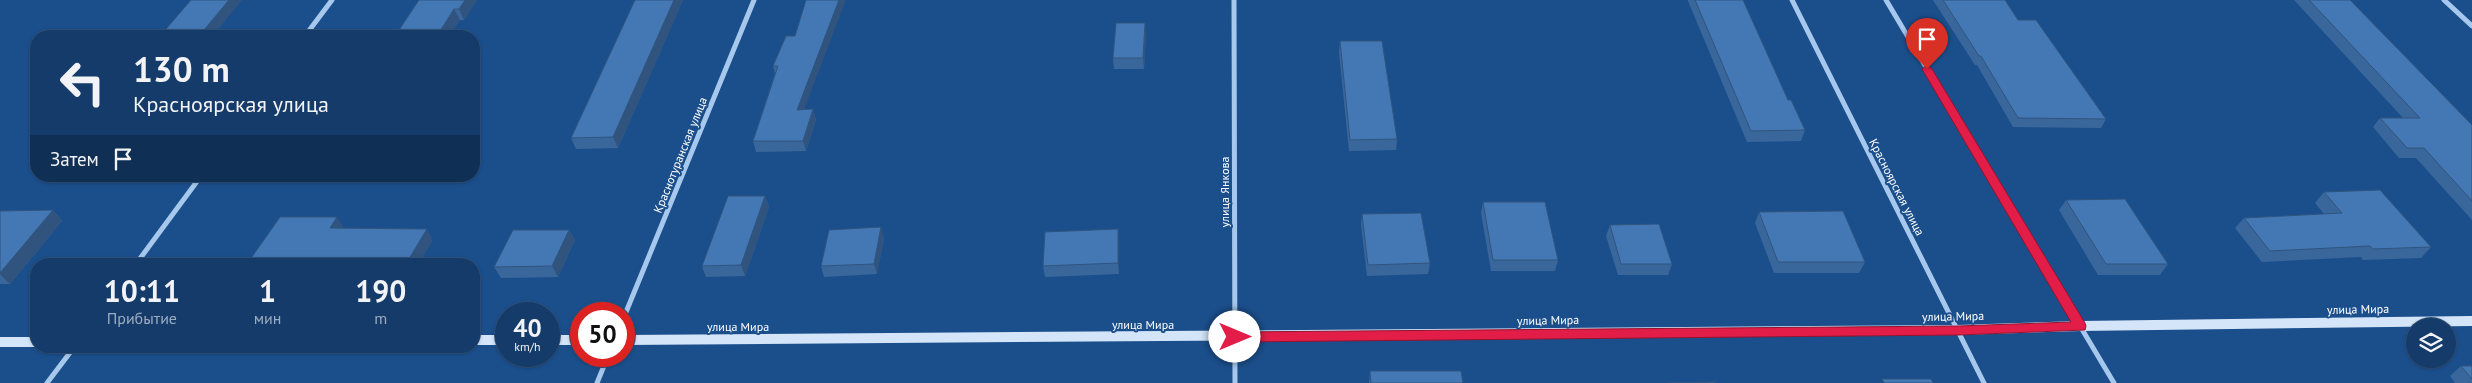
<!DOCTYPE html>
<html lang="ru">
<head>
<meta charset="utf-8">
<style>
	body { margin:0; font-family:"PT Sans",sans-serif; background:#214671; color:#f1f3f6; height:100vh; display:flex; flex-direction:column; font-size:19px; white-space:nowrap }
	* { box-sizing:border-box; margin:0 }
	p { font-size:16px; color:#9dadc0 }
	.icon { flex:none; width:28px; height:28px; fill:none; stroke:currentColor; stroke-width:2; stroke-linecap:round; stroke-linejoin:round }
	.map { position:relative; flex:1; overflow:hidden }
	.side { position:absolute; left:30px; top:258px; width:450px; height:95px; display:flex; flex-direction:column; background:#143b69; border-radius:20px; box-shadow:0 1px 4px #0004,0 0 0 1px #33557d }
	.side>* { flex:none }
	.banner { position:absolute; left:30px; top:30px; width:450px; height:152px; border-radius:20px; box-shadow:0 1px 4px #0004,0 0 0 1px #33557d; background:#143b69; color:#f1f3f6; overflow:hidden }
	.controls { position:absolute; left:2406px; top:318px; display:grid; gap:10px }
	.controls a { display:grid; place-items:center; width:50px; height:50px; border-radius:50%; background:#143b69; box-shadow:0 1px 4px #0004,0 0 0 1px #33557d; font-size:25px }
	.speed { position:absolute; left:495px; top:302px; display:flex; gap:10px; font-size:25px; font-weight:700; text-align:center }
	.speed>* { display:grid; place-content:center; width:65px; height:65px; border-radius:50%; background:#143b69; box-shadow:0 1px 4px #0004,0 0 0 1px #33557d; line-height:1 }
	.speed small { font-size:12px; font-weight:400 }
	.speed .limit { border:8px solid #d22; background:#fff; color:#111 }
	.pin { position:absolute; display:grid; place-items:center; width:42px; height:42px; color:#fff; margin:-51px -21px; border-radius:50% 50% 50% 0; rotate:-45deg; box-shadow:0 0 5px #0007 }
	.pin .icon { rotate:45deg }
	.me { position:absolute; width:55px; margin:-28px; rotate:90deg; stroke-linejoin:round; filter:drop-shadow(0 0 4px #0008) }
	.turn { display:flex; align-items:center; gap:18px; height:105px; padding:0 20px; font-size:22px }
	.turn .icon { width:65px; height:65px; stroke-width:2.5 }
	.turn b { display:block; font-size:35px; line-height:42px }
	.then { display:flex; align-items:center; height:48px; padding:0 20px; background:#0003; gap:10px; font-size:19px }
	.eta { display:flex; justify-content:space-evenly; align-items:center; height:85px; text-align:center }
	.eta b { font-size:30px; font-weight:800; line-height:35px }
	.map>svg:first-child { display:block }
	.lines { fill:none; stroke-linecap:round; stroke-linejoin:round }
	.street { stroke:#a7c8ed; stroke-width:5 }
	.secondary { stroke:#d4e5f9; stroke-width:10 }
	.wall { fill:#3a679b }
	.shaded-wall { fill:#30547e }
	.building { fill:#4478b4; stroke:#30547e }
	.route { fill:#e11d48; stroke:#92132f }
	.labels { text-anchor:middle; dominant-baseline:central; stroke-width:4; stroke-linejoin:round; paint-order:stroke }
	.street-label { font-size:12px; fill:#fff; stroke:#1b4f8c }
</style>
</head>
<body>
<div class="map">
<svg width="2472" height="383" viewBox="0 0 2472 383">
	<rect width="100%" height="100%" fill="#1b4f8c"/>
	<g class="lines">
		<path class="street" d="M1234,0L1235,383
			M1792,0L1984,383
			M1886,0L2114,383
			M2444,0L2472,26
			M305,36L332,0
			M136,264L201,176
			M624,317L754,0
			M47,383L75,346
			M597,383L608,356"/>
		<path class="secondary" d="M474,340H506
			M549,340H581
			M624,340L1958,330L2080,326L2472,321
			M0,342H36"/>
	</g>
	<path class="wall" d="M419,0H477L464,20H460L449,36H395Z
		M635,0H683L618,148L576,149L571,138Z
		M1688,0H1743L1788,100L1805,130L1801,141L1747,142L1688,1Z
		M1933,0H2005L2018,20L2106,119L2101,128L2013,127L1977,65H1975Z
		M2294,0H2350L2472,125V220L2416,158H2399L2373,127L2380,118H2403Z
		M1146,33L1144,69H1114L1113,58Z
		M786,36L805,109H813L816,120L806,151L756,152L753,141L775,73L773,66Z
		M1340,41L1397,139L1396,150L1349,151L1339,52Z
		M2324,192L2431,247L2421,258L2363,260L2361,257L2262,262L2235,228L2244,218L2324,214L2315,203Z
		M765,196L769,207L745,276L706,277L702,266Z
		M2066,200L2168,264L2160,275H2098L2059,210Z
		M1483,202L1558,260L1555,271H1491L1481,213Z
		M53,210L62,221L10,284H0V211Z
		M1759,212L1865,262L1859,273H1774L1755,223Z
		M1362,214L1430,263L1428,274L1367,276L1361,225Z
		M1610,225L1672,264L1668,275H1618L1606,236Z
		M569,230L575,240L558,277L501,278L494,267Z
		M884,238L877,274L824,277L821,266Z
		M1119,240V274L1045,277L1043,266Z
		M2461,366H2472V383H2455L2450,376Z
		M1370,371L1463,383H1369Z"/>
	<path class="shaded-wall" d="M229,0H242L213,36H199Z
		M465,0H477L464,20L459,9Z
		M674,0H683L618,148L613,137Z
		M839,0H846L800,120L797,110Z
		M454,9L460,20L449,36H437Z
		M1145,23L1146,33L1144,69L1143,58Z
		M813,109L816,120L806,151L803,141Z
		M765,196L769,207L745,276L741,265Z
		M53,210L62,221L10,284L0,274V273Z
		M337,217L344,228L337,239L330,228Z
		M881,227L884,238L877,274L874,264Z
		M427,229L433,240L419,264H406Z
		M1118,229L1119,240V274L1118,263Z
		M569,230L575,240L558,277L552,266Z"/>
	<path class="building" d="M191,0H229L199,36H160Z
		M419,0H465L459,9H454L437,36H395Z
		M635,0H674L613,137L571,138Z
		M806,0H839L797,110L813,109L803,141H753L778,66H773L786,36H795Z
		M1695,0H1743L1788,100H1791L1805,130L1751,131Z
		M1943,0H2005L2018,20H2036L2106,119L2018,118L1981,56H1979Z
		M2309,0H2350L2472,125V201L2424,148H2407L2380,118H2420Z
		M1116,23H1145L1143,58H1113Z
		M1340,41H1382L1397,139L1350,140Z
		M2380,190L2431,247L2373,249L2370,246L2270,251L2244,218L2342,213L2324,192Z
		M728,196H765L741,265L702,266Z
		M2125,199L2168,264H2106L2066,200Z
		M1483,202H1545L1558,260H1493Z
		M53,210L0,273V211Z
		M1843,211L1865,262H1778L1759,212Z
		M1421,213L1430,263L1368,265L1362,214Z
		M280,217H337L330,228L427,229L406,264H247Z
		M1659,224L1672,264H1621L1610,225Z
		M881,227L874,264L821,266L829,230Z
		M1118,229V263L1043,266L1045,232Z
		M513,230H569L552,266L494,267Z
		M2461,366H2472V379Z
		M1370,371H1461L1463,383H1371Z
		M1882,379H1931L1933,383H1884Z
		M1715,382V383H1667Z"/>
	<path class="route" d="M1927,65L1932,69L2085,323L2086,326L2085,330L1958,335L1235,342L1229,337L1235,332L1958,326L2071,322L1922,69Z"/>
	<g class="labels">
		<g class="street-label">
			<text transform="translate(680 155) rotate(-68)">Краснотуранская улица</text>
			<text transform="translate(1897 187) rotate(63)">Красноярская улица</text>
			<text transform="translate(1224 192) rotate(-90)">улица Янкова</text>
			<text transform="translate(2358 309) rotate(-1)">улица Мира</text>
			<text transform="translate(1953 316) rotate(-1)">улица Мира</text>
			<text transform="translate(1548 320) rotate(-1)">улица Мира</text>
			<text x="1143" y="324">улица Мира</text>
			<text x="738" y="326">улица Мира</text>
		</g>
	</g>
</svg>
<div class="controls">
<a><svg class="icon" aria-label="layers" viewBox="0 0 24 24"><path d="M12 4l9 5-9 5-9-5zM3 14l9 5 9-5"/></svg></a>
</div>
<div class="speed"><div>40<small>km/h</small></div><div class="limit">50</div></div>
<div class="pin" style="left:1927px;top:69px;background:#d93025"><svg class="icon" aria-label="arrive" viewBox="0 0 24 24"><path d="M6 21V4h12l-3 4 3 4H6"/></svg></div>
<svg class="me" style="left:1235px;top:337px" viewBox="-20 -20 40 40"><circle r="19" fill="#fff"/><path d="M0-13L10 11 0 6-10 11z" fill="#e11d48"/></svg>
<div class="banner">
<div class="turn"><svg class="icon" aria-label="left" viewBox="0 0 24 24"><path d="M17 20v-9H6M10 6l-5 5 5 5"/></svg><div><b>130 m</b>Красноярская улица</div></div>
<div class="then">Затем<svg class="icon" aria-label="arrive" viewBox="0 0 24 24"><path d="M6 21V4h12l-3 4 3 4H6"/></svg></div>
</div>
<section class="side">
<div class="eta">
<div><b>10:11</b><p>Прибытие</p></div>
<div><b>1</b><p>мин</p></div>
<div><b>190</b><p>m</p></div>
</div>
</section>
</div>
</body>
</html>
